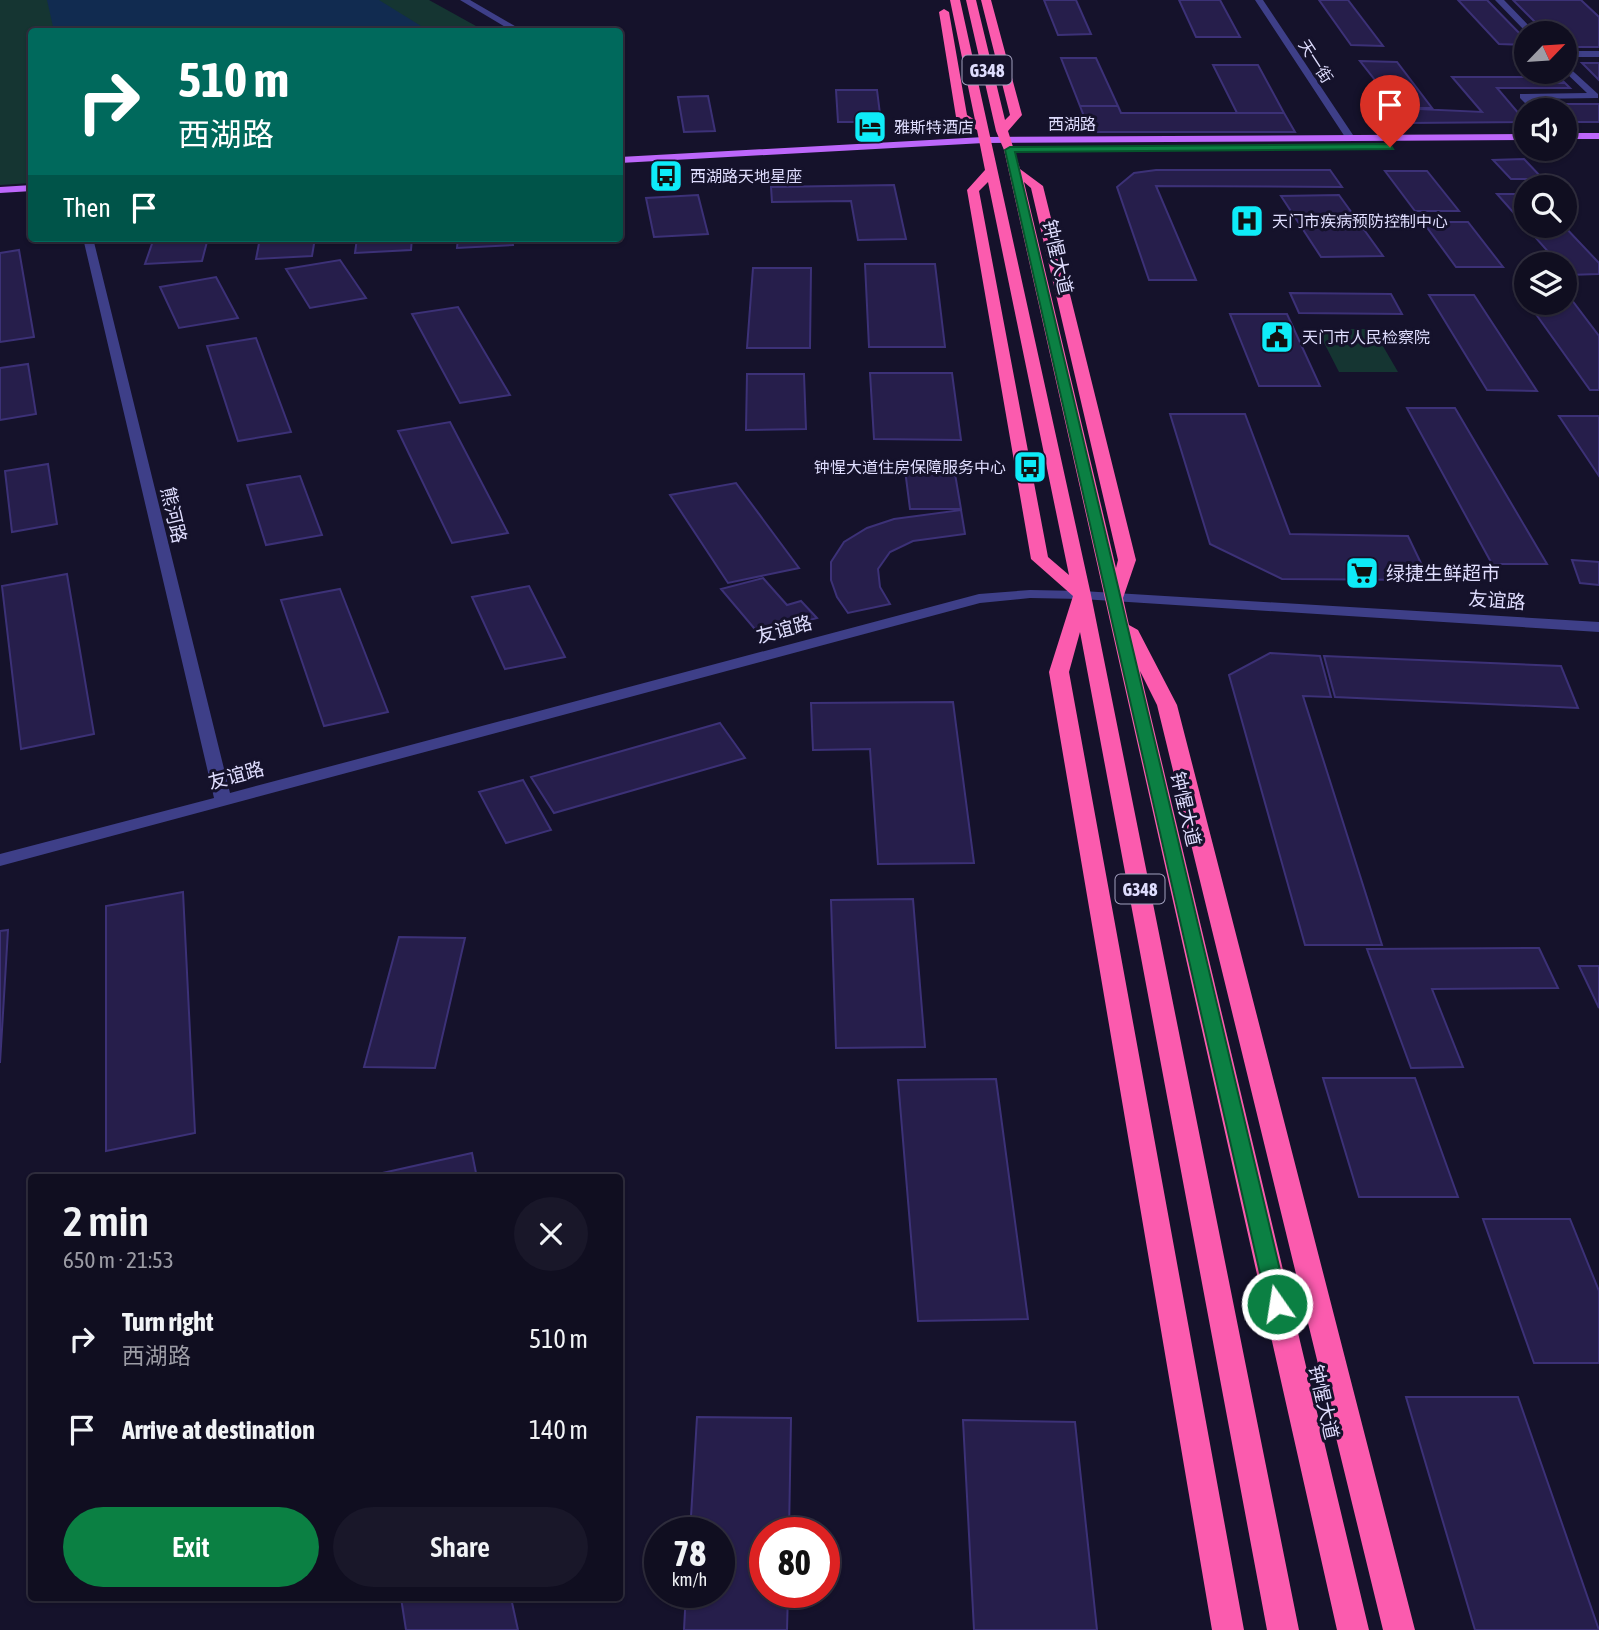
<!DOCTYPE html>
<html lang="en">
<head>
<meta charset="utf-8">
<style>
	body { margin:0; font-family:"Asap Condensed","Noto Sans SC",sans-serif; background:#191729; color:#f1f3f6; height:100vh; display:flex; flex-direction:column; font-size:26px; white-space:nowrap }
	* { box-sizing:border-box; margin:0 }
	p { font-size:23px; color:#9c9ca5 }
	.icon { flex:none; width:38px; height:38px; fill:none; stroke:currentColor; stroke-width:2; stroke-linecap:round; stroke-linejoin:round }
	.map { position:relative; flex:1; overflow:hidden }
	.side { position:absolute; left:28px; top:1174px; width:595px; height:427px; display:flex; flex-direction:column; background:#100e20; border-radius:7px; box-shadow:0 2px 5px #0004,0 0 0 2px #302e3e }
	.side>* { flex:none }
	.guide { position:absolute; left:28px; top:28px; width:595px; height:214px; border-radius:7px; box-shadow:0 2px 5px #0004,0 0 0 2px #302e3e; background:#00695c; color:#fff; overflow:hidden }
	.needle { width:46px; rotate:65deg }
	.fabs { position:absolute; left:1514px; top:21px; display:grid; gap:14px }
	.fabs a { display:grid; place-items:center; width:63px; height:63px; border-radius:50%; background:#100e20; box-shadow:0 2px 5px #0004,0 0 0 2px #302e3e; font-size:35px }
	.speed { position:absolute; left:644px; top:1517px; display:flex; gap:14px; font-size:35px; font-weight:700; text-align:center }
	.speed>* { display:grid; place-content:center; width:91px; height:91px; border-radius:50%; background:#100e20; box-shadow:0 2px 5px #0004,0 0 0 2px #302e3e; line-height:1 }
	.speed small { font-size:18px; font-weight:400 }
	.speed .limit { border:10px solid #d22; background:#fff; color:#111 }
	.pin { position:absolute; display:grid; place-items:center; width:60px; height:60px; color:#fff; margin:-72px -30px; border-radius:50% 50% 50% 0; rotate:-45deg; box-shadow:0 0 7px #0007 }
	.pin .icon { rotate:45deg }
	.me { position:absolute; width:77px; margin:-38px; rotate:347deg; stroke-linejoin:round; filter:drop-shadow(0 0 5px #0008) }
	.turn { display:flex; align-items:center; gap:24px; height:147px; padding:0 35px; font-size:32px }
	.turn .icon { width:91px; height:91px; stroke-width:2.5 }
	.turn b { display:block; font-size:49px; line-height:60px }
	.then { display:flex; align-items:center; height:66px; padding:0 35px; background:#0003; gap:14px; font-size:26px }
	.round { display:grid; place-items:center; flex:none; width:74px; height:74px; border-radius:37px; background:#191729 }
	.summary { display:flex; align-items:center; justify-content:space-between; height:119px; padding:0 35px }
	h1 { font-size:42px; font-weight:600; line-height:52px }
	.cta { display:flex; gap:14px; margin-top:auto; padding:14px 35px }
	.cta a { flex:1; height:80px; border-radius:42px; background:#0b8043; color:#fff; font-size:28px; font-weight:600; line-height:80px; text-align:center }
	.cta a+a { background:#191729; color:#f1f3f6 }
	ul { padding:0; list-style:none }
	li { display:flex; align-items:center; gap:21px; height:91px; padding:0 35px }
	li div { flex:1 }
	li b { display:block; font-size:26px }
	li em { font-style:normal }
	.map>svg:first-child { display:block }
	.green { fill:#153532 }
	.water { fill:#112b50 }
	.building { fill:#261e4b; stroke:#3c3177; stroke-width:2 }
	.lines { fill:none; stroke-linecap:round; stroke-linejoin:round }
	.minor { fill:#3e3f88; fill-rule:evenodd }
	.major { fill:#bd67fb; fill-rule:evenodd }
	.highway { fill:#fb5bae; fill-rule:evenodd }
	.route { fill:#0b8043; stroke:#07532c; stroke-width:2 }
	.labels { text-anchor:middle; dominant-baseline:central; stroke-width:6; stroke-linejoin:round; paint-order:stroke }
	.far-street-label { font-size:16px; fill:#dfddfe; stroke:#15122b }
	.far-poi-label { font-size:16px; fill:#dfddfe; stroke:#15122b; text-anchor:start }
	.shield { fill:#15122b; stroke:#a2a0bf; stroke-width:2 }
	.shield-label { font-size:18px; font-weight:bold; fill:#dfddfe }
	.street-label { font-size:19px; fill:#dfddfe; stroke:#15122b }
	.poi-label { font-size:19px; fill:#dfddfe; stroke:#15122b; text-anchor:start }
</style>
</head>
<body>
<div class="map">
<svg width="1599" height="1630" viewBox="0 0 1599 1630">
	<rect width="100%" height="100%" fill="#15122b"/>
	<path class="green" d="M0,0H429L485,31L32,32L31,183L0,185Z
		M1317,329H1373L1398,372H1339Z"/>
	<path class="water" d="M47,0H379L429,31H54Z"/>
	<path class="building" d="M1044,0H1076L1091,34L1058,35Z
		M1179,0H1220L1240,37H1196Z
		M1319,0H1348L1383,46L1351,45Z
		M1458,0H1487L1526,40V45L1499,44Z
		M1513,0H1581L1599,17V47H1564V33H1546Z
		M1061,58H1096L1118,106H1080Z
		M1360,61L1397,62L1432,108H1397Z
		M1582,63H1599V80Z
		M1516,64H1526V72H1554L1565,83H1534Z
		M1213,65H1258L1284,113H1237Z
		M1452,77H1528L1534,83H1565L1570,88H1497L1526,122L1407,123L1397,108L1482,112Z
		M836,90H877L881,122H838Z
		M708,96L715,131L684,132L678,97Z
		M1548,104H1599V122H1566L1564,110H1555Z
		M1080,106H1118L1121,113H1284L1295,132H1090Z
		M1524,159L1543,179H1511L1493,160Z
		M1156,170H1330L1342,187L1156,186L1196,280H1149L1117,187L1134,173Z
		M1385,171H1427L1459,211H1415Z
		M894,185L906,239L858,240L851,201L772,202L771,187Z
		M1497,194H1526V226H1564L1599,263V274L1568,275L1564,264H1559Z
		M698,195L708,234L654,237L646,198Z
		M1339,195L1383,256L1321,257L1281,196Z
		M1423,222H1468L1503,267H1456Z
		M154,238H208L202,261L145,264Z
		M260,238H315L312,256L256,259Z
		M357,238H412L411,250L355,253Z
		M458,238H512L513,245L457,248Z
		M557,238H612V240L557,242Z
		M19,250L34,337L0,342V253Z
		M340,260L366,298L310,308L286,269Z
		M865,264H935L945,347H869Z
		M753,268H811L810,348H747Z
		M216,277L238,318L179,328L160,287Z
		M1290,293L1391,294L1402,314L1299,313Z
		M1429,295H1474L1537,391L1487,390Z
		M1564,295H1568L1599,336V390H1590L1528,303H1564Z
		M458,307L510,395L460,403L412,314Z
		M1230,314H1287L1320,386H1259Z
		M256,338L291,432L238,441L207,346Z
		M28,364L36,414L0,420V368Z
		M870,373H952L961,440L874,439Z
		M747,374H804L806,429L746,430Z
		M1407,408H1455L1547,564H1492Z
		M1170,414H1245L1290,534L1408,536L1429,580L1282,579L1210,544Z
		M1559,416H1599V476Z
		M450,422L508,533L452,543L398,431Z
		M904,462H953L961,509H910Z
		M48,464L57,524L12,532L5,471Z
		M300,476L322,535L266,545L247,485Z
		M736,483L799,568L728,583L670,495Z
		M961,510L965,534L913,541L890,552L878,569L880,587L890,604L848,613L837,597L831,580V562L844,542L867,528L894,519Z
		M1572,560L1599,562V585L1580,583Z
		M67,574L94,734L21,749L2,586Z
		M763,578L787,605L801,601L817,618L759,634L721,589Z
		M529,586L565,657L505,669L472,597Z
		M340,589L388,712L324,726L281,600Z
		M1270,653L1320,656L1331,697L1303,696L1382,945H1305L1229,675Z
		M1324,656L1561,666L1578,708L1335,697Z
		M953,702L974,863L878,864L870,749L813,750L811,703Z
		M720,723L745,758L554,813L531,777Z
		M523,780L551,830L506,843L479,792Z
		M183,892L195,1133L106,1151V906Z
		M913,899L925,1047L836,1048L831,900Z
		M8,930L0,1063V931Z
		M399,937L465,938L435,1068L364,1067Z
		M1539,948L1558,988L1432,989L1463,1067L1411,1068L1367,949Z
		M1579,966H1599V1008Z
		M1323,1078H1415L1458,1197H1359Z
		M996,1079L1028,1319L918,1321L898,1080Z
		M472,1153L477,1178H360Z
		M1483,1219H1570L1599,1291V1363H1534Z
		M1406,1397H1518L1599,1630H1475Z
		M697,1417L791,1418L789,1533H765V1592H788L787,1630H684L686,1592H719V1533H690Z
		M963,1420L1075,1422L1097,1630H974Z
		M401,1598H511L518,1630H406Z"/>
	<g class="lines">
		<path class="minor" d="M460,0H470L525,32H514Z
			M1255,0H1263L1355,138L1353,140H1347Z
			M1495,0H1504L1536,33H1527Z
			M1564,51H1599V57H1564Z
			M1564,63L1598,94V98L1531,99L1542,110H1532L1520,98V94L1587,93L1564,71Z
			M83,238H93L230,793L979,594L1030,590L1082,591L1599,622V632L1082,599L1030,598L980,603L0,866V854L214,798Z"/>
		<path class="major" d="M1564,133H1599V139H1564Z
			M1526,134V140L984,143L620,163V157L984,137Z
			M32,185V191L0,193V187Z"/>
		<path class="highway" d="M950,0H960L1091,595L1299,1630H1267L1080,632L1069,672L1244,1630H1212L1049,672L1073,596L1031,559L967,190L985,170L977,130L956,117L939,12L944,9L949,12L967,115L975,120ZM988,182L1069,575L1048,557L979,191Z
			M966,0H976L1005,120L1010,115L981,0H991L1022,115L1008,131L1020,169L1043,186L1136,560L1123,598L1129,625L1138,630L1177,705L1415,1630H1383L1157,705L1140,671L1369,1630H1337L1004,150L996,131ZM1024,182L1031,188L1118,560L1116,568Z"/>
	</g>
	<path class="route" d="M1390,144L1393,149L1015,152L1288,1304L1285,1310L1277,1313L1270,1310L1267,1304L1005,150L1010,147Z"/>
	<defs>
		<symbol id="hotel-square" viewBox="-11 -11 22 22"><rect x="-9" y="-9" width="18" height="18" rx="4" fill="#0eebf8" stroke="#15122b"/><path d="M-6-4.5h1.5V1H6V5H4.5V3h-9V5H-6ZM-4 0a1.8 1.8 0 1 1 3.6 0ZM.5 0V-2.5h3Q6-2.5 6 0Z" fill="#111"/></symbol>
		<symbol id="bus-square" viewBox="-11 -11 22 22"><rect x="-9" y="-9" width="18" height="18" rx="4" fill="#0eebf8" stroke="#15122b"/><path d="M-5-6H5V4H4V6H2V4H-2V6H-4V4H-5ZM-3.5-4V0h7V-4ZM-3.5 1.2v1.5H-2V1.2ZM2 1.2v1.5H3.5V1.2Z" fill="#111"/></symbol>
		<symbol id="hospital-square" viewBox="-11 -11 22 22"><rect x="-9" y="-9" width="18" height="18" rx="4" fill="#0eebf8" stroke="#15122b"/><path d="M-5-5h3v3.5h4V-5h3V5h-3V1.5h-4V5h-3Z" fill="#111"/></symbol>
		<symbol id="civic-square" viewBox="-11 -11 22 22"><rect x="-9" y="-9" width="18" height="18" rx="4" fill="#0eebf8" stroke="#15122b"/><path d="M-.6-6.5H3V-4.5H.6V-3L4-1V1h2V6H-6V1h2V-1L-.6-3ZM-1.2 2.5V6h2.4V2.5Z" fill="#111"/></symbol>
		<symbol id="supermarket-square" viewBox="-11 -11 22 22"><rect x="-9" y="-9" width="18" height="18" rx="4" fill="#0eebf8" stroke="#15122b"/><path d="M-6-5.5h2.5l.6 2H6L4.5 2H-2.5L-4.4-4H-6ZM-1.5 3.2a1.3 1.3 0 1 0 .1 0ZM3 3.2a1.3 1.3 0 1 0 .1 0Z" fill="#111"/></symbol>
	</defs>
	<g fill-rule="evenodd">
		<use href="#hotel-square" x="851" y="108" width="38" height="38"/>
		<use href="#bus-square" x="647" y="157" width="38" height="38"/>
		<use href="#hospital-square" x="1228" y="202" width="38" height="38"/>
		<use href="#civic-square" x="1258" y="318" width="38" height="38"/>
		<use href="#bus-square" x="1011" y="448" width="38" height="38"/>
		<use href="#supermarket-square" x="1343" y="554" width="38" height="38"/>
	</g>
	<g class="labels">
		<g class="far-street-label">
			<text transform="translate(1316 61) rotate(57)">天一街</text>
			<text x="1072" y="124">西湖路</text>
		</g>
		<g class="far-poi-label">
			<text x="894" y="127">雅斯特酒店</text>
			<text x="690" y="176">西湖路天地星座</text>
			<text x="1272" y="221">天门市疾病预防控制中心</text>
			<text x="1302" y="337">天门市人民检察院</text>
			<text x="1006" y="467" text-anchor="end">钟惺大道住房保障服务中心</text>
		</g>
		<g class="shield">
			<rect x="962.5" y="55.5" width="49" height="29" rx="5"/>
			<rect x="1115.5" y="874.5" width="49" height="29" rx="5"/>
		</g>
		<g class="shield-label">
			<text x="987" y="70">G348</text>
			<text x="1140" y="889">G348</text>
		</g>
		<g class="street-label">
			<text transform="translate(1058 257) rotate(77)">钟惺大道</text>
			<text transform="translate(174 515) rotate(77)">熊河路</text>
			<text transform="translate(1497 600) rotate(4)">友谊路</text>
			<text transform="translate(784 629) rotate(-15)">友谊路</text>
			<text transform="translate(236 775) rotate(-15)">友谊路</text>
			<text transform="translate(1186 809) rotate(77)">钟惺大道</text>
			<text transform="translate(1324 1402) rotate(77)">钟惺大道</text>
		</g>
		<g class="poi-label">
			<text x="1386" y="573">绿捷生鲜超市</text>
		</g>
	</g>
</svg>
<div class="fabs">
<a><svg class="needle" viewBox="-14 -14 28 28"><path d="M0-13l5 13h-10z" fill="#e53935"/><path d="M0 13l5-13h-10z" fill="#9c9ca5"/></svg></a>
<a><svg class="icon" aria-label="sound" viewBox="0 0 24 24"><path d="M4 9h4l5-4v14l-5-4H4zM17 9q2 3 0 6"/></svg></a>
<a><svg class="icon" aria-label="search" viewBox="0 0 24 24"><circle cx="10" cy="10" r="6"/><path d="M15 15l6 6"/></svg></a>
<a><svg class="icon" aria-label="layers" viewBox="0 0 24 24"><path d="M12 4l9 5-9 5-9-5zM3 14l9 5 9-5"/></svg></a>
</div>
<div class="speed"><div>78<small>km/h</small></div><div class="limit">80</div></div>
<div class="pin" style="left:1390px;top:147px;background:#d93025"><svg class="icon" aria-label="arrive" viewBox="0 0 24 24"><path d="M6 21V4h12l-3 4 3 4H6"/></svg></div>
<svg class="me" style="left:1277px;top:1304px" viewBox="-20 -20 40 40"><circle r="17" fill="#0b8043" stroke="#fff" stroke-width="3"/><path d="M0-11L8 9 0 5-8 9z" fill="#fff"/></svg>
<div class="guide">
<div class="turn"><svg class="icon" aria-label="right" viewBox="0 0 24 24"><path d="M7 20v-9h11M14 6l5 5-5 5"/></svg><div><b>510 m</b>西湖路</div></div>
<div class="then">Then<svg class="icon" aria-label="arrive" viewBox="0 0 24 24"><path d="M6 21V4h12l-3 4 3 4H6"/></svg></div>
</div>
<section class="side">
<div class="summary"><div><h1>2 min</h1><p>650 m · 21:53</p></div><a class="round"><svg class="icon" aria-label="close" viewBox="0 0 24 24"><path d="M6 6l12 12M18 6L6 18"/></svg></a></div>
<ul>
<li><svg class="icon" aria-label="right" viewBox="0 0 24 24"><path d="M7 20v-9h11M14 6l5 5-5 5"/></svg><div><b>Turn right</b><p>西湖路</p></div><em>510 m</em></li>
<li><svg class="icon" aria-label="arrive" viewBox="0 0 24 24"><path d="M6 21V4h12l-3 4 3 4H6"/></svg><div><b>Arrive at destination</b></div><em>140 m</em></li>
</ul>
<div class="cta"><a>Exit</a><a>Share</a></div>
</section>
</div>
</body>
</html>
